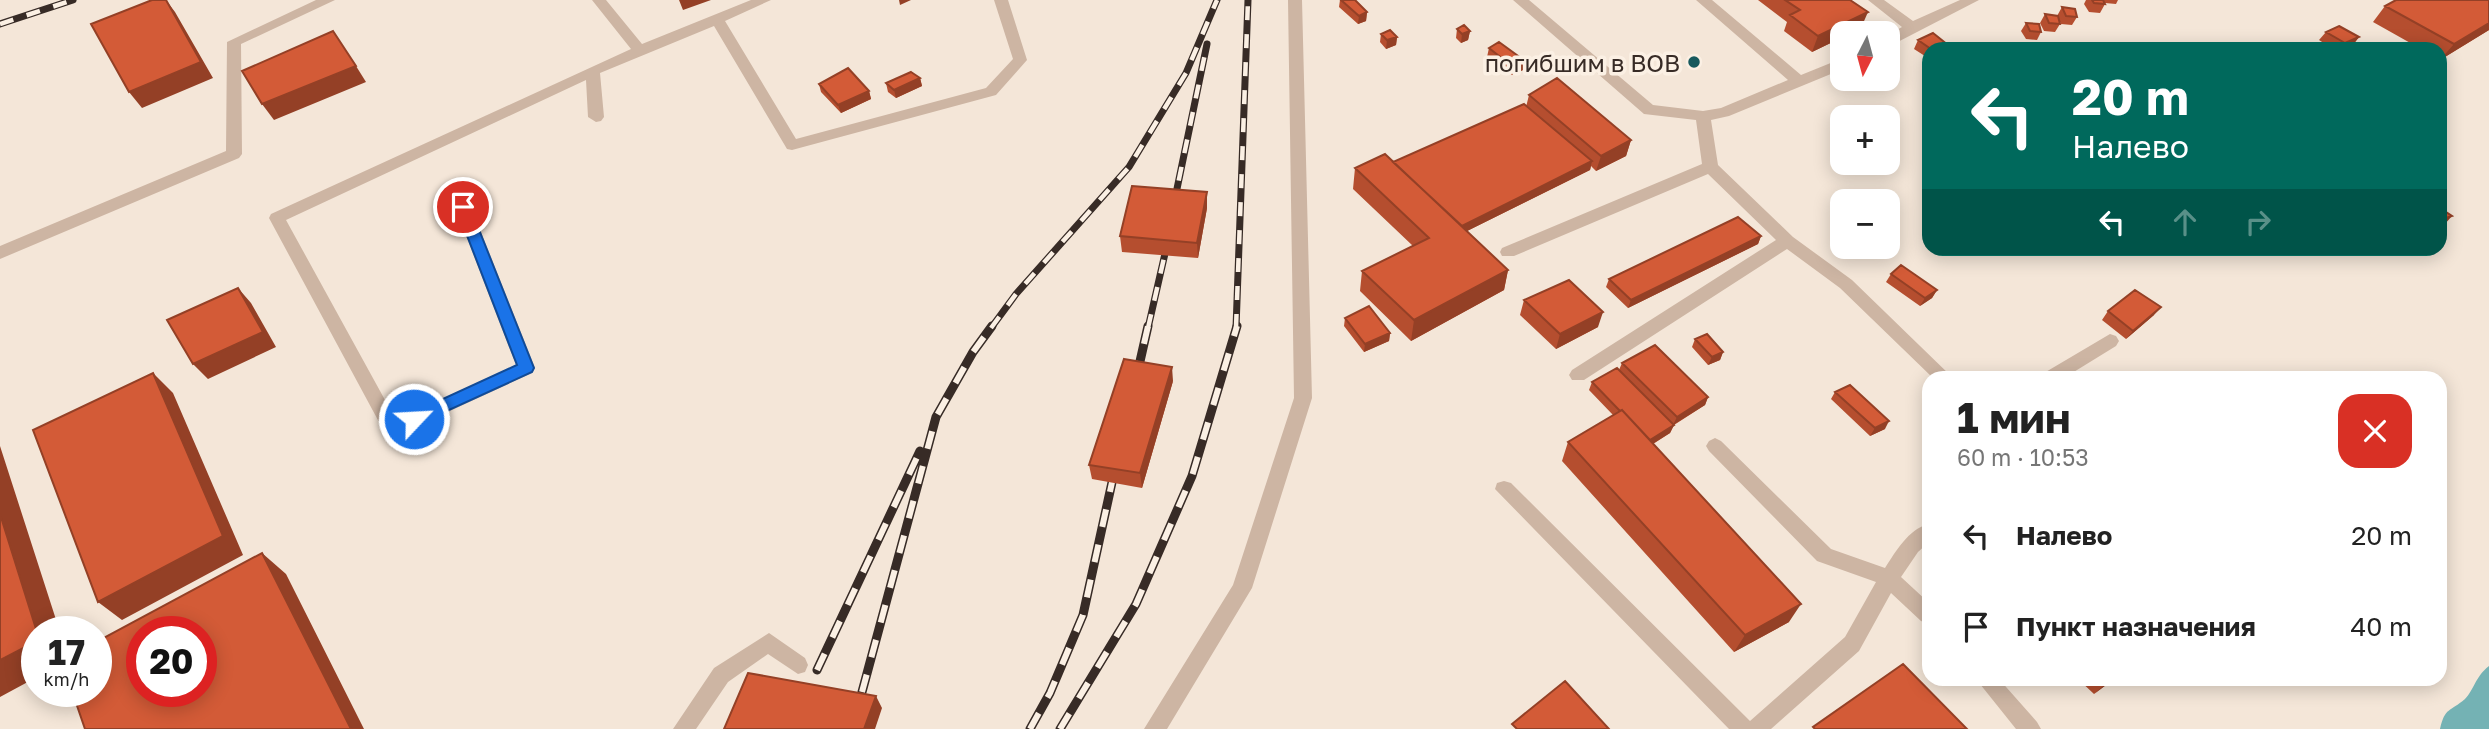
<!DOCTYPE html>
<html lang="ru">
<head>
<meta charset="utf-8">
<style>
	body { margin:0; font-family:"Golos Text",sans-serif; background:#f2f2f2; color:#222; height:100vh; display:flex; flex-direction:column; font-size:26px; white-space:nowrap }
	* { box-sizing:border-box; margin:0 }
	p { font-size:23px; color:#767676 }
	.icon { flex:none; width:38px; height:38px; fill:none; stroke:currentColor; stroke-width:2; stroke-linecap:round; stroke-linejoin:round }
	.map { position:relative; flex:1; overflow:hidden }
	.sheet { position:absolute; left:1922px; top:371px; width:525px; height:315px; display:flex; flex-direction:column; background:#fff; border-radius:21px; box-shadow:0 4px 18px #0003 }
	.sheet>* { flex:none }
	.guide { position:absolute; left:1922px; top:42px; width:525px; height:214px; border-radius:21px; box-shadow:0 4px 18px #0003; background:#00695c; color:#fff; overflow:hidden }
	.needle { width:46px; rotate:186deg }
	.fabs { position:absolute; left:1830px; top:21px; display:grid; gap:14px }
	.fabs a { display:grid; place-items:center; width:70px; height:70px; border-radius:14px; background:#fff; box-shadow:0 4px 18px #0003; font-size:35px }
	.speed { position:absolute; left:21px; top:616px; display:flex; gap:14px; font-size:35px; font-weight:700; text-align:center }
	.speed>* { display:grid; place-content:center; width:91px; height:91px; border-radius:50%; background:#fff; box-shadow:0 4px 18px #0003; line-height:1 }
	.speed small { font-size:18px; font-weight:400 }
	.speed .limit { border:10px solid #d22; background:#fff; color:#111 }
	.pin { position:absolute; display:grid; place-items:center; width:60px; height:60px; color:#fff; margin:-30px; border:4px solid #fff; border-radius:50%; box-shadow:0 2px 7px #0007 }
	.me { position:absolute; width:77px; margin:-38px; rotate:65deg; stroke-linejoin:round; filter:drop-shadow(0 0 5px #0008) }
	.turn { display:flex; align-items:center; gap:24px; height:147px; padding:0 35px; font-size:32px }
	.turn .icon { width:91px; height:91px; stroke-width:2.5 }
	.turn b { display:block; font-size:49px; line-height:60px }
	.lanes { display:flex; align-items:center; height:66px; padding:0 35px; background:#0003; justify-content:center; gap:35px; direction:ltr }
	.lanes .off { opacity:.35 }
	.round { display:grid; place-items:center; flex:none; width:74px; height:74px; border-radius:21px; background:#f2f2f2 }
	.summary { display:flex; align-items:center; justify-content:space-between; height:119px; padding:0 35px }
	h1 { font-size:42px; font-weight:700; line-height:52px }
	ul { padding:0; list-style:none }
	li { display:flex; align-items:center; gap:21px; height:91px; padding:0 35px }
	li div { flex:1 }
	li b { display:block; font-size:26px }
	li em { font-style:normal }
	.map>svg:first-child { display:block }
	.water { fill:#74b2b4 }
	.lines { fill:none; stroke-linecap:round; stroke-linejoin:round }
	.minor { fill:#cdb5a3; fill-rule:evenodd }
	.rail-far1-casing { stroke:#372b26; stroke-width:7 }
	.rail-casing { stroke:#372b26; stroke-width:9 }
	.rail-far1 { stroke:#fbf0e4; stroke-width:4.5; stroke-dasharray:14; stroke-linecap:butt }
	.rail { stroke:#fbf0e4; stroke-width:6; stroke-dasharray:18; stroke-linecap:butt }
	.wall { fill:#b54e2f }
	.shaded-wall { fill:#944026 }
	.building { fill:#d35b37; stroke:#944026; stroke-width:2; fill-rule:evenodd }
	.route { fill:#1a73e8; stroke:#114b97; stroke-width:2 }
	.poi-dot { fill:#17595d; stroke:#fbf0e4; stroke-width:2.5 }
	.labels { text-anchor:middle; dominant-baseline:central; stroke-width:7; stroke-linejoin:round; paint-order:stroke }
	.poi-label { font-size:24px; fill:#372b26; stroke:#fbf0e4; text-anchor:end }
</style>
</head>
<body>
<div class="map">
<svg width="2489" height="729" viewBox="0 0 2489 729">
	<rect width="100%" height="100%" fill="#f4e6d8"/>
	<path class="water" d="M2489,666V729H2440C2445,707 2450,712 2465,699C2474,690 2475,677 2489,666Z"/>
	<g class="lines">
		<path class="minor" d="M316,0H335L241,44L242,154L239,158L0,259V246L226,151L227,42Z
			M592,0H606L642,44L751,0H771L725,21L796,139L986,88L1013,59L994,0H1008L1027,60L996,95L792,150L787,149L714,26L600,73L604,117L601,121L596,122L588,117L586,80L286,220L396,420L516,365L455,207L463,201L471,207L535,368L532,373L398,435L392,437L386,435L269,218L271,214L631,49Z
			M1288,0H1302L1312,398L1252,588L1167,729H1144L1233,585L1294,398Z
			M1513,0H1529L1653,105L1703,111L1721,108L1788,80L1696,0H1712L1801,75L1843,58V69L1729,116L1711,120L1718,165L1793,237L1852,280L1953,378H1933L1840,288L1787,249L1584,380H1572L1569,375L1572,370L1776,240L1708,174L1514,256H1502L1500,252L1502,248L1702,164L1696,120L1644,114Z
			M1868,0H1884L1913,21L1960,0H1979L1888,47V35L1902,27Z
			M2110,334L2116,336L2119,341L2116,346L2064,378H2041L2044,373Z
			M1715,438L1721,441L1831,549L1885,568C1896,551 1908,530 1928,524V543L1918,552L1901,577L1928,602V624L1921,621L1891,593L1859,651L1771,729H1729L1495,489L1497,483L1504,481L1511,483L1750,721L1845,637L1876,582L1817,561L1709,451L1706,446L1709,441Z
			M769,633L805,658L808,665L805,672L798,674L768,654L728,682L696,729H673L714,668Z
			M1976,679H1999L2037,722L2041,729H2016Z"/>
		<defs>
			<path id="rail-far1" d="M0,24L73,0
				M1173,208L1207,44
				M991,328L1016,294L1129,167L1186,73L1217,0
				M1148,328L1169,236
				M1236,328L1248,0"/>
			<path id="rail" d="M1136,379L1148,326
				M817,670L920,451
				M862,692L936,417L973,352L992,326
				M1030,729L1050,693L1083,615L1116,464
				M1060,729L1136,604L1192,476L1237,326"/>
		</defs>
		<use href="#rail-far1" class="rail-far1-casing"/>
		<use href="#rail" class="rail-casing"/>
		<use href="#rail-far1" class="rail-far1"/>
		<use href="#rail" class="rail"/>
	</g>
	<path class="wall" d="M1340,0H1355L1367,12L1366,21L1358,24L1339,7Z
		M1758,0H1850L1861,28L1843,33V37L1812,52L1784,31L1787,22Z
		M2086,0H2118L2116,4L2105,3L2103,0L2105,4L2100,13L2089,12L2084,4Z
		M2489,0V30L2440,60V49H2421L2373,22L2385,6Z
		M2062,7L2077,17L2072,25L2061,24L2059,20L2060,24L2055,32L2044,31L2040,23L2045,14L2057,16Z
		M2026,23L2041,32L2037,40L2026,39L2021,31Z
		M1457,29L1470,31L1468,40L1461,43L1456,38Z
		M2326,32L2359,37L2352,46L2344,49H2332H2333L2319,40Z
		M1381,34L1397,37L1396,45L1386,49L1380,42Z
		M1918,40L1953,49H1928V58L1914,49Z
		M1489,48L1523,70L1512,75L1487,57Z
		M920,78L922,86L896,98L888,92L886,83Z
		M819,84L869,91L871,99L841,113L821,92Z
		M1529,95L1631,140L1626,156L1596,171L1591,166L1590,170L1467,231L1508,270L1504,290L1411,341L1360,291L1362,271L1413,246L1353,189L1355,168L1393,162L1526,107Z
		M1207,208L1198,258L1122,252L1120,236Z
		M1761,236L1758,244L1628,308L1606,287L1609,279Z
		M1891,274L1937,290L1932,298L1920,306L1886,282Z
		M1524,300L1598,327L1556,349L1520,315Z
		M2108,311L2154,315L2126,339L2102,320Z
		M1345,318L1390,333L1389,341L1364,352L1344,326Z
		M1695,339L1723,352L1720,360L1708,365L1692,347Z
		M1622,363L1708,397L1705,405L1674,425L1670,433L1653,444L1789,622L1734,652L1562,461L1568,442L1613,415L1589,390L1592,382L1619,370Z
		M1173,381L1142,488L1092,479L1089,465Z
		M1835,392L1885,429L1870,436L1831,399Z
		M2078,679H2114L2094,694Z"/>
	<path class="shaded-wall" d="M166,0L175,12L213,78L142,108L129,92Z
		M679,0H711L683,10Z
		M899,0H911L900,5Z
		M1367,12L1366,21L1358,24L1359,16Z
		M1868,12L1861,28L1850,33H1843V37L1812,52L1818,36Z
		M2489,23V30L2440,60L2454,44Z
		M1470,31L1468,40L1461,43L1462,34Z
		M1397,37L1396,45L1386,49L1387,40Z
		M2359,37L2352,46L2344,49H2340L2345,43Z
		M1525,61L1523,70L1512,75L1513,67Z
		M356,66L366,82L274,120L262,104Z
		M920,78L922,86L896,98L894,90Z
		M869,91L871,99L841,113L838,105Z
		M1631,140L1626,156L1596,171L1601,156Z
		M1592,161L1590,170L1455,237L1457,228Z
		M1207,192V208L1198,258L1197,243Z
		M2452,216L2444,225L2440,226V222L2443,219Z
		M1761,236L1758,244L1628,308L1631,300Z
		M1508,270L1504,290L1411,341L1414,320Z
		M238,288L251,303L276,347L208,379L193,364Z
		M1937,290L1932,298L1920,306L1925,298Z
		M2161,307L2154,315L2126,339L2133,331Z
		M1603,312L1598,327L1556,349L1560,334Z
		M1390,333L1389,341L1364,352L1365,344Z
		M1723,352L1720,360L1708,365L1712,357Z
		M1172,367L1173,381L1142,488L1140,473Z
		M153,373L173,393L243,555L122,620L98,602Z
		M1708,397L1705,405L1673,425L1677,417Z
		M1889,421L1885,429L1870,436L1875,428Z
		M1674,425L1670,433L1646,448L1649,440Z
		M0,446L60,632H37L0,514Z
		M262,553L286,574L364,729H351Z
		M1801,604L1789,622L1734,652L1745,635Z
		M37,641V677L0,697V660Z
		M2111,679H2114L2094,694Z
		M876,696L882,708L875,729H864Z"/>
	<path class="building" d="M152,0H166L201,62L129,92L91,24Z
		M1341,0H1355L1367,12L1359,16Z
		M1785,0H1850L1868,12L1818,36L1790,15L1800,10Z
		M2092,0H2103L2105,4L2094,3Z
		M2396,0H2489V23L2454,44L2385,6Z
		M2062,7L2075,9L2077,17L2066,16Z
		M2045,14L2058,16L2060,24L2049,23Z
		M2026,23L2039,24L2041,32L2030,31Z
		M1464,25L1470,31L1462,34L1457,29Z
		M2339,26L2359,37L2345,43L2326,32Z
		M1390,30L1397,37L1387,40L1381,34Z
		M333,31L356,66L262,104L242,71Z
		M1933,33L1953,49H1931L1918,40Z
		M1499,42L1525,61L1513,67L1489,48Z
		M848,68L869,91L838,105L819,84Z
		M911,72L920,78L894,90L886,83Z
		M1557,78L1631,140L1601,156L1529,95Z
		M1524,104L1592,161L1462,226L1393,162Z
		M1385,154L1508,270L1414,320L1362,271L1429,238L1355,168Z
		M1132,186L1207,192L1197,243L1120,236Z
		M2440,208L2452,216L2443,219L2440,217Z
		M1738,217L1761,236L1631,300L1609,279Z
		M1901,265L1937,290L1925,298L1891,274Z
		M1569,280L1603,312L1560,334L1524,300Z
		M238,288L263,332L193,364L167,320Z
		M2135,290L2161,307L2133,331L2108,311Z
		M1369,306L1390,333L1365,344L1345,318Z
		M1707,334L1723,352L1712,357L1695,339Z
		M1655,345L1708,397L1677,417L1622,363Z
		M1124,359L1172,367L1140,473L1089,465Z
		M1617,368L1674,425L1650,440L1622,410L1620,411L1592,382Z
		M153,373L223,536L98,602L33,430Z
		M1850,385L1889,421L1875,428L1835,392Z
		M1622,410L1801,604L1745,635L1568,442Z
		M0,514L37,632V641L0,660Z
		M262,553L351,729H85L72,691H96V642ZM142,632H201V691H142Z
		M1903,664L1967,729H1815L1813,727Z
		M748,673L876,696L864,729H724Z
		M1565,681L1609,729H1517L1512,724Z"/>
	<path class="route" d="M463,201L470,207L534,368L532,372L414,426L408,424L406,419L408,415L517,365L456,207Z"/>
	<circle class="poi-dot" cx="1694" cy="62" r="7"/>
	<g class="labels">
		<g class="poi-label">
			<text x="1680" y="62">погибшим в ВОВ</text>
		</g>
	</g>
</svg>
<div class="fabs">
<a><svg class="needle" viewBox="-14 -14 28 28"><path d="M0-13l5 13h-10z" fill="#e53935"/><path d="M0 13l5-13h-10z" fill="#767676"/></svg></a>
<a>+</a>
<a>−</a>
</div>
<div class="speed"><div>17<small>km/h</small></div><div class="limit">20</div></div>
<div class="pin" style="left:463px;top:207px;background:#d93025"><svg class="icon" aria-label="arrive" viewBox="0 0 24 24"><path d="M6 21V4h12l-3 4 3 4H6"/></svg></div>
<svg class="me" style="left:414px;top:419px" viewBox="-20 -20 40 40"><circle r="17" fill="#1a73e8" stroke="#fff" stroke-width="3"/><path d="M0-11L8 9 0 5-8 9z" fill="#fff"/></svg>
<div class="guide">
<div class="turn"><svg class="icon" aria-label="left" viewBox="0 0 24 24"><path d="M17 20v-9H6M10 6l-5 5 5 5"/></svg><div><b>20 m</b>Налево</div></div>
<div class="lanes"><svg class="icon" aria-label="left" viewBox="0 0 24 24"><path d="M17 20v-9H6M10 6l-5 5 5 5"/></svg><svg class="icon off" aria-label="ahead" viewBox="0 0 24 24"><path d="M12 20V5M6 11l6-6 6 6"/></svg><svg class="icon off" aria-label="right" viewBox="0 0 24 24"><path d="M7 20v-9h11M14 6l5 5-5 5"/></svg></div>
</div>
<section class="sheet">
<div class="summary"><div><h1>1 мин</h1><p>60 m · 10:53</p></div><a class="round" style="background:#d93025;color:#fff"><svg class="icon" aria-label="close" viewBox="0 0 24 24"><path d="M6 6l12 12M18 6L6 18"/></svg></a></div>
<ul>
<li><svg class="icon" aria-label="left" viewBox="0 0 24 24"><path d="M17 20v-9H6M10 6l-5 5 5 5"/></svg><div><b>Налево</b></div><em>20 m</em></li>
<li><svg class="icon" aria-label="arrive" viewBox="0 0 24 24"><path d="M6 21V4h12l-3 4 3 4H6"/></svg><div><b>Пункт назначения</b></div><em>40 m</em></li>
</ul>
</section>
</div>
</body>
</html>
